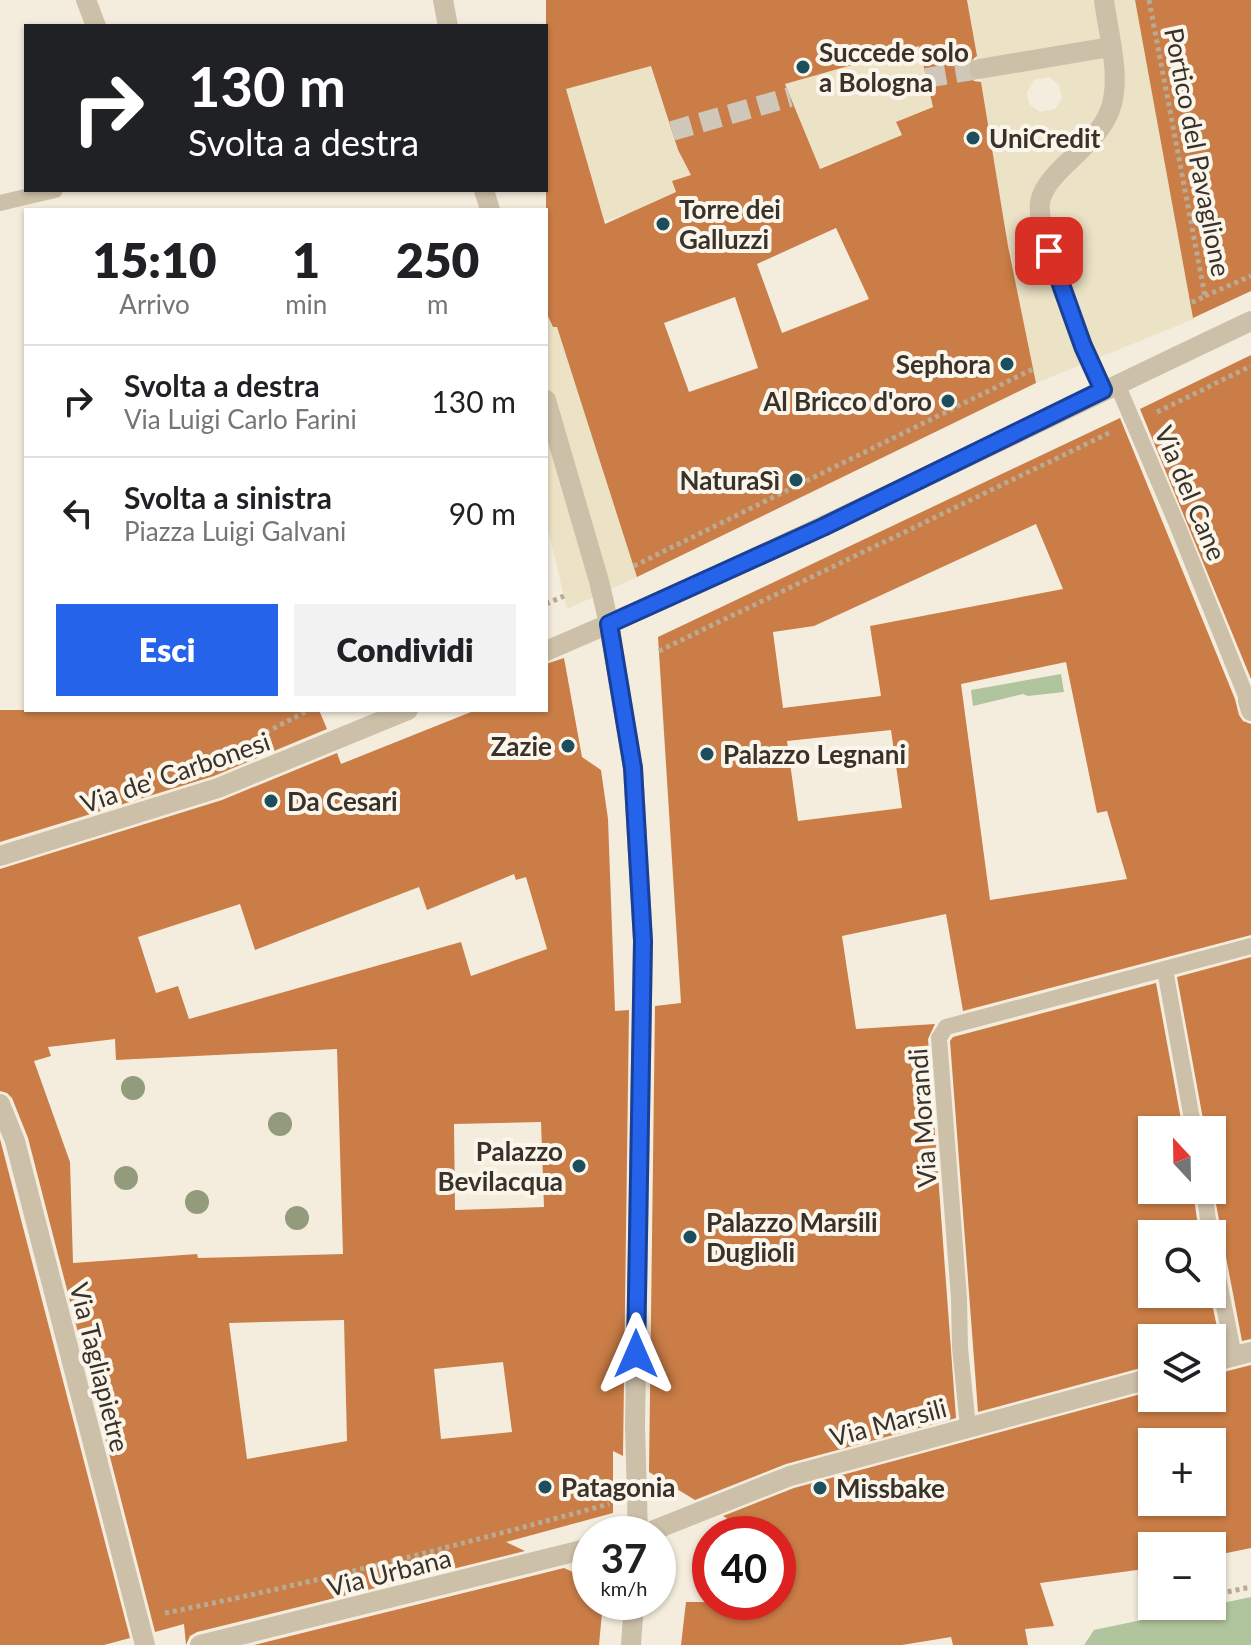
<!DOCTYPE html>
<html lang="it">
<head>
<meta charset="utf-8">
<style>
	body { margin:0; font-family:Lato,sans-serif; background:#f2f2f2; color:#202124; height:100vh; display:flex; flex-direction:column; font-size:30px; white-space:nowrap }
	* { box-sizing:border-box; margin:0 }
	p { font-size:26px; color:#757577 }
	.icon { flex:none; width:44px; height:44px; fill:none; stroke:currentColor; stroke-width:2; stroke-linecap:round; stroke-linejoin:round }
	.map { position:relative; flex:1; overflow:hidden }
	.details { position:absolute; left:24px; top:208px; width:524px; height:504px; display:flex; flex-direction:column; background:#fff; border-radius:0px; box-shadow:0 2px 6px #0004 }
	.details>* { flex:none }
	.hud { position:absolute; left:24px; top:24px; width:524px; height:168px; border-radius:0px; box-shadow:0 2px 6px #0004; background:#202124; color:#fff; overflow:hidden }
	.needle { width:52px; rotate:338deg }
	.fabs { position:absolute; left:1138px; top:1116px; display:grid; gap:16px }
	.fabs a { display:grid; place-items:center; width:88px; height:88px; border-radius:0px; background:#fff; box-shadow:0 2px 6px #0004; font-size:40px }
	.speed { position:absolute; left:572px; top:1516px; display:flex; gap:16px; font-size:40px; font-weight:700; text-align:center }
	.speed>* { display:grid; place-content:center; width:104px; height:104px; border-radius:50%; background:#fff; box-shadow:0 2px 6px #0004; line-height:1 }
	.speed small { font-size:20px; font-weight:400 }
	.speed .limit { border:12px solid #d22; background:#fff; color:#111 }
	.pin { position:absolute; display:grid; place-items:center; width:68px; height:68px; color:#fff; margin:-34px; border-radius:16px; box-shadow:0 4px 12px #0006 }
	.me { position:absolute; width:88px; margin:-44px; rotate:0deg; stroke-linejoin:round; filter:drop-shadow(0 0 6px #0008) }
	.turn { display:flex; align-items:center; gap:28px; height:168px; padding:0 32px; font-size:36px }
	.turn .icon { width:104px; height:104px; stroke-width:2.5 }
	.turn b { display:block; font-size:56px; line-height:68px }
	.eta { display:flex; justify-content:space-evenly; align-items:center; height:136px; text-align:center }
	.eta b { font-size:48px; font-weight:800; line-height:56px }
	.action { display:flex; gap:16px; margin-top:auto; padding:16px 32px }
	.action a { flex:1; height:92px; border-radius:0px; background:#2563eb; color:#fff; font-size:32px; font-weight:800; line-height:92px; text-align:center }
	.action a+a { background:#f2f2f2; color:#202124 }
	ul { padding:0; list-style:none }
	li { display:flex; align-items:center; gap:24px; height:112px; padding:0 32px; border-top:2px solid #e0e0e0 }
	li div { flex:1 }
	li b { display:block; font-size:30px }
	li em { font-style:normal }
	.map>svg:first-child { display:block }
	.green { fill:#b0c49d }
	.plaza { fill:#ece2c5; fill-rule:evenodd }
	.building { fill:#ca7d46; fill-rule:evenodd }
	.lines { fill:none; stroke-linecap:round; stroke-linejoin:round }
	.pedestrian-tunnel { stroke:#cfc7ba; stroke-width:20; stroke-dasharray:20 10; stroke-linecap:butt }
	.path { stroke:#b9aa93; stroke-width:5; stroke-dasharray:4 4; stroke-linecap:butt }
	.service { stroke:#cdc0a9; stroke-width:16 }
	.pedestrian { stroke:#cdc0a9; stroke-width:20 }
	.minor { stroke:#cdc0a9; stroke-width:20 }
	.tertiary { stroke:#cdc0a9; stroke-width:20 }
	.tree { fill:#929c7c }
	.route-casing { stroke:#184099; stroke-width:20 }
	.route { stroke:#2563eb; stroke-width:14 }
	.poi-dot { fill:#1d4e5d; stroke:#fbf6eb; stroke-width:3 }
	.labels { text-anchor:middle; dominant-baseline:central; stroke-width:8; stroke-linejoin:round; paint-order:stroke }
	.poi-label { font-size:26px; font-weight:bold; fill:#3a3129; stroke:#fbf6eb; text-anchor:start }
	.street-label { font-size:26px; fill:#3a3129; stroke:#fbf6eb }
</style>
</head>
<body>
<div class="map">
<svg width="1251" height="1645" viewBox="0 0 1251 1645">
	<rect width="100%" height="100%" fill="#f4edde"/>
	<path class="green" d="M1061,674L1064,692L1028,696L1023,694L973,706L971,690Z
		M1251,1597V1645H1084L1094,1630Z"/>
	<path class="plaza" d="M967,0H1135L1194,319L1036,383L1008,246ZM1049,77L1059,85L1062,98L1055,109L1040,112L1029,104L1027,92L1034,80Z
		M919,46L933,106L896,122L902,135L819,168L785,84Z
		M651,66L677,149L691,175L672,181L675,192L630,213L604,221L566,89Z
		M546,312L553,327H557L638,577L567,609L546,521Z"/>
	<path class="building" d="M546,0H967L977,56L967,64L966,72L974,81L981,82L1008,246L1036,383L637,577L557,327H553L546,312ZM919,46L933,107L896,122L902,135L820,169L785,84ZM651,66L678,150L691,175L672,181L676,192L605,224L566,89ZM836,228L869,299L782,333L757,264ZM735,297L758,368L689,392L664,323Z
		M1135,0H1251V291L1193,318Z
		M1251,355V679L1140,409Z
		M1120,418L1235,699L1239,715L1243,721L1251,724V935L963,1011L946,914L842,936L856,1029L935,1024L928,1039L956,1418L786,1464L695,1500L649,1472L655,1006L681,1003L658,637ZM1036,524L1063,589L870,626L881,696L783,708L773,632L814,626ZM1066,662L1097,813L1107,811L1127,879L990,900L961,684ZM891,730L902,808L798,821L787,741Z
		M564,658L582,757L601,770L608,819L615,1011L629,1010L623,1456L613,1451V1513L506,1542L525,1551L197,1632L190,1636L186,1645L184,1624L155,1632L28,1138L12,1098L7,1093L0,1091V869L222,800L337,753L341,764L476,710H546V664ZM514,874L516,880L526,877L547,949L471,976L461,942L189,1019L178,986L156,993L138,937L240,904L255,950L419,887L427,910ZM115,1039L116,1060L337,1049L343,1254L198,1258L197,1254L73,1263L70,1162L34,1061L51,1056L48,1047ZM541,1122L544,1207L455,1210L454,1124ZM344,1320L347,1441L247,1459L229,1323ZM503,1362L512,1432L441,1439L434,1369Z
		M0,710H319L327,729L214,776L0,842Z
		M1251,957V1339L1242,1341L1212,1183V1130H1205L1177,977Z
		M1156,983L1183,1130H1152V1190H1193L1199,1234H1152V1294H1210L1221,1346L1212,1349V1338H1152V1365L978,1412L950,1041L953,1037Z
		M0,1139L130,1638L104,1645H0Z
		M1251,1365V1548L1212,1556V1546H1152V1568L1040,1583L1054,1626L1025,1629L1028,1645H953L951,1637L902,1645H681L686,1602H778V1534H753L723,1516L794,1488L1152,1391V1398H1212V1375ZM1152,1442H1212V1502H1152Z
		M564,1568L590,1580V1602H603L599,1645H254Z"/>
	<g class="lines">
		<path class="pedestrian-tunnel" d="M926,78L979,69
			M672,131L790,97"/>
		<path class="path" d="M1149,0L1205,296L1191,303
			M1205,296L1251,276
			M1157,412L1251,366
			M634,566L1033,369
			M546,604L564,596
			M659,651L1111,432
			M259,736L309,710
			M1212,1595L1251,1587
			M165,1613C315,1583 462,1544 609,1504"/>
		<path class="service" d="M0,203L55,190
			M1117,384L1176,522L1248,701
			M1165,970L1194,1130
			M1204,1190L1210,1234
			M1212,1247L1234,1356
			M968,1427L960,1348L959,1298L939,1038L946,1027L1251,946"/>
		<path class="pedestrian" d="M443,0L448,26
			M979,69L1110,47
			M484,190L490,210
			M1049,251C1046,236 1038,218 1040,202C1046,170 1097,147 1110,110C1122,78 1108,33 1104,0
			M546,400L599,581L609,624"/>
		<path class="minor" d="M86,0L96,26
			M1049,251L1083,346L1103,390
			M1248,701L1251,711
			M0,1104L15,1141L145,1645
			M1212,1362L1251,1352
			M644,1534L790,1476L1152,1378
			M200,1645L590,1548"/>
		<path class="tertiary" d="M609,624L633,768L643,941L635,1426L638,1534
			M546,651C785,549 1016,432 1251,321
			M0,856L218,788L408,710
			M631,1645L634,1602"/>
	</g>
	<g class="tree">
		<circle cx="133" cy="1088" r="12"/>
		<circle cx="280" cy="1124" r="12"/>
		<circle cx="126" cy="1178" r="12"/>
		<circle cx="197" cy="1202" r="12"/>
		<circle cx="297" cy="1218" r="12"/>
	</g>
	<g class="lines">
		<defs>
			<path id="route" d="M636,1354L643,941L633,768L609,624L823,527L1103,390L1083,346L1049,251"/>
		</defs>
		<use href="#route" class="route-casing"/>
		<use href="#route" class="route"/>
	</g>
	<g class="poi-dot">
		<circle cx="803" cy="67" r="8"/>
		<circle cx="973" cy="138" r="8"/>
		<circle cx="663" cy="224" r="8"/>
		<circle cx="1007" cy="364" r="8"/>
		<circle cx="948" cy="401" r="8"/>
		<circle cx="796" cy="480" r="8"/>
		<circle cx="568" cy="746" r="8"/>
		<circle cx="707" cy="754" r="8"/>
		<circle cx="271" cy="801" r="8"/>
		<circle cx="579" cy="1166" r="8"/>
		<circle cx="690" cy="1237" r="8"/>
		<circle cx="545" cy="1487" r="8"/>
		<circle cx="820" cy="1488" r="8"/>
	</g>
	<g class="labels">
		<g class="poi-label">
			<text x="819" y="52">Succede solo<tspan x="819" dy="30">a Bologna</tspan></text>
			<text x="989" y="138">UniCredit</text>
			<text x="679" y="209">Torre dei<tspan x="679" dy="30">Galluzzi</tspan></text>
			<text x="991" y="364" text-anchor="end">Sephora</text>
			<text x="932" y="401" text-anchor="end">Al Bricco d'oro</text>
			<text x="780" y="480" text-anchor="end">NaturaSì</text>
			<text x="552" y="746" text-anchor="end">Zazie</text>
			<text x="723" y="754">Palazzo Legnani</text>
			<text x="287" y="801">Da Cesari</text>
			<text x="563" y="1151" text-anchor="end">Palazzo<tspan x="563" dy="30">Bevilacqua</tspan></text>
			<text x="706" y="1222">Palazzo Marsili<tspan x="706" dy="30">Duglioli</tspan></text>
			<text x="561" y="1487">Patagonia</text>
			<text x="836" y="1488">Missbake</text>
		</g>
		<g class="street-label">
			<text transform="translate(1198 152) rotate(79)">Portico del Pavaglione</text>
			<text transform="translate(1191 493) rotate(67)">Via del Cane</text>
			<text transform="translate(175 772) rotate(-19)">Via de' Carbonesi</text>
			<text transform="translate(922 1118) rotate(-94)">Via Morandi</text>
			<text transform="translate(100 1367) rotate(76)">Via Tagliapietre</text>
			<text transform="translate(888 1422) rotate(-15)">Via Marsili</text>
			<text transform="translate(389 1572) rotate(-14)">Via Urbana</text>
		</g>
	</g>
</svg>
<div class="fabs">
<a><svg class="needle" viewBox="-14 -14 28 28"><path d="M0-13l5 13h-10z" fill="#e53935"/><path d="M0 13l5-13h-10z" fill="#757577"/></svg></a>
<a><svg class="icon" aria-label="search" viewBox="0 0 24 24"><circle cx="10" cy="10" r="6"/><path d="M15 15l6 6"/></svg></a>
<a><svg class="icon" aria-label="layers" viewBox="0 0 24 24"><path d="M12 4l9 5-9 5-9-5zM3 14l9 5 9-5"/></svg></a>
<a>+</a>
<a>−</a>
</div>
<div class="speed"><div>37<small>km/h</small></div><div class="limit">40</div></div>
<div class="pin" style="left:1049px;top:251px;background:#d93025"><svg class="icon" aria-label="arrive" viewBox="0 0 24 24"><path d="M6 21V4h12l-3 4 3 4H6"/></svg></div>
<svg class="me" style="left:636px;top:1354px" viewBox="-20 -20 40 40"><path d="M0-17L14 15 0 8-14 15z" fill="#2563eb" stroke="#fff" stroke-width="4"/></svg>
<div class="hud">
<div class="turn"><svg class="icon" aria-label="right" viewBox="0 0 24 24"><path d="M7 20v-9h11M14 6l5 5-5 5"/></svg><div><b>130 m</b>Svolta a destra</div></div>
</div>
<section class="details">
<div class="eta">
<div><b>15:10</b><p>Arrivo</p></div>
<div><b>1</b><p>min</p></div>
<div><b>250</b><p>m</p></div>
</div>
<ul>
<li><svg class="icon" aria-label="right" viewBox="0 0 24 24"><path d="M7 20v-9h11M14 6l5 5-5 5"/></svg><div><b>Svolta a destra</b><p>Via Luigi Carlo Farini</p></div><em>130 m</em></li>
<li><svg class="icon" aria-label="left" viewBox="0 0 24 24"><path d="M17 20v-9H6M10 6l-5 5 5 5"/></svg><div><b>Svolta a sinistra</b><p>Piazza Luigi Galvani</p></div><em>90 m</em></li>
</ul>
<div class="action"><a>Esci</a><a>Condividi</a></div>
</section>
</div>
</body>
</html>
